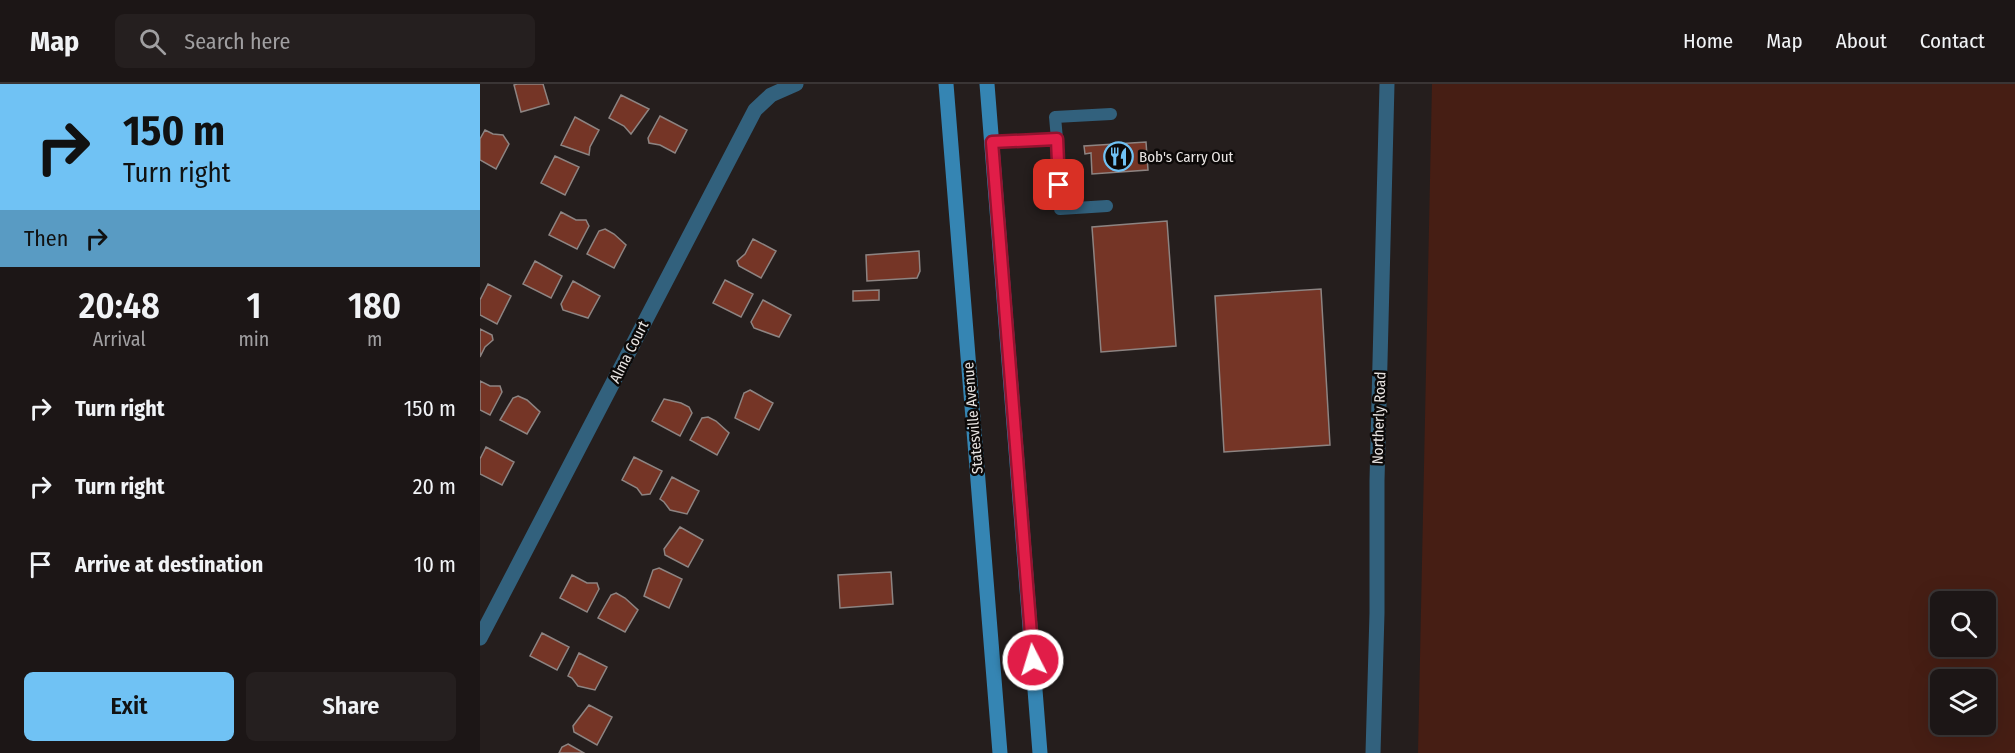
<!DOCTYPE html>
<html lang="en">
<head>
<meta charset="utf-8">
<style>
	body { margin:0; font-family:"Fira Sans Condensed",sans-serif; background:#251f1f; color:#f1f3f6; height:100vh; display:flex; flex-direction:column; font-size:22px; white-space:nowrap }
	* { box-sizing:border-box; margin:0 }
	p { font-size:20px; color:#a09fa1 }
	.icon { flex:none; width:33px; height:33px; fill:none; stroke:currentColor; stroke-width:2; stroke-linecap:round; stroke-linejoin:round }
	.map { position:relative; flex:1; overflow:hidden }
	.side { display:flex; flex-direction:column; background:#1c1616; width:480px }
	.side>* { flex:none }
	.guide { background:#70c2f4; color:#111; overflow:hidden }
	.controls { position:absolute; left:1450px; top:507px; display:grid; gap:12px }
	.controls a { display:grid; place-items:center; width:66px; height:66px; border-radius:9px; background:#1c1616; box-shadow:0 6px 24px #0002,0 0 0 2px #3a3535; font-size:30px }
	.pin { position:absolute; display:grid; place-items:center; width:51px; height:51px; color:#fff; margin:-26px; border-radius:12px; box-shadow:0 3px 9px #0006 }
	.me { position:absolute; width:66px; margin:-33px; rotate:355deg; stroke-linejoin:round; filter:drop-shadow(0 0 4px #0008) }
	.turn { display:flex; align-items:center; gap:21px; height:126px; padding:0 24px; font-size:27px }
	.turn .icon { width:78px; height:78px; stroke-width:2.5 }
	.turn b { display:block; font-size:42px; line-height:51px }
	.then { display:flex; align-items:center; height:57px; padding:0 24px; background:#0003; gap:12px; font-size:22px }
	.eta { display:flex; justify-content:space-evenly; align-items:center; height:102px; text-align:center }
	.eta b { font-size:36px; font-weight:600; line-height:42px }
	.cta { display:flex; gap:12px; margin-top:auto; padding:12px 24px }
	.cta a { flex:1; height:69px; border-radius:9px; background:#70c2f4; color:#111; font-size:24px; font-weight:600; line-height:69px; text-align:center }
	.cta a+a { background:#251f1f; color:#f1f3f6 }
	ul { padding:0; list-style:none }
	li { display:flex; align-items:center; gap:18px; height:78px; padding:0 24px }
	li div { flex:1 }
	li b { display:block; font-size:22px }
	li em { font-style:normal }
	header { display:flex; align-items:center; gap:36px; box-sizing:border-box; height:84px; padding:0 30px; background:#1c1616; border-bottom:2px solid #3a3535 }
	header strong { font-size:28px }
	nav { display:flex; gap:33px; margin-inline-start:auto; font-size:21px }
	.search { width:420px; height:54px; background:#251f1f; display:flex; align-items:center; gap:15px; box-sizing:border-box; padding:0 21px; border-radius:9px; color:#a09fa1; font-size:22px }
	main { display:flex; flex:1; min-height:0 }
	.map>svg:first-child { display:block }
	.green { fill:#461e14; fill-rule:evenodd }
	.building { fill:#753526; stroke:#8d8482; stroke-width:1.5 }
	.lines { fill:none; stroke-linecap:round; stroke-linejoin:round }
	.service { stroke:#32617d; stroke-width:12 }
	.minor { stroke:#32617d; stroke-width:15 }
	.secondary { stroke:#3585b3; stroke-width:15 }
	.route-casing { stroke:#92132f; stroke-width:15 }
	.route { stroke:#e11d48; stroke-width:10 }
	.labels { text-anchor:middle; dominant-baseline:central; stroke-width:5; stroke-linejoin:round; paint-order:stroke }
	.poi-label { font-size:15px; fill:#e9e5e3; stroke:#0c0908; text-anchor:start }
	.street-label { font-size:15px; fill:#e9e5e3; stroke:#0c0908 }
</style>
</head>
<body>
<header>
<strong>Map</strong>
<div class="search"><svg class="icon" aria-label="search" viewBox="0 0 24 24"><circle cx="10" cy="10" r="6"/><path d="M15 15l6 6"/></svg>Search here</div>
<nav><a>Home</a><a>Map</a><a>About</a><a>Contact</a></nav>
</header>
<main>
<section class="side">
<div class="guide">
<div class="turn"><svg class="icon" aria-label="right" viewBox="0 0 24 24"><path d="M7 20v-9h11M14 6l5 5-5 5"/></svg><div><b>150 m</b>Turn right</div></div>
<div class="then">Then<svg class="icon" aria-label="right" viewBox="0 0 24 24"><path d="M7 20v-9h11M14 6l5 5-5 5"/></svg></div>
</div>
<div class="eta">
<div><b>20:48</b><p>Arrival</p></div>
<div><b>1</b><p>min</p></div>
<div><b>180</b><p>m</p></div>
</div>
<ul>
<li><svg class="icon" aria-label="right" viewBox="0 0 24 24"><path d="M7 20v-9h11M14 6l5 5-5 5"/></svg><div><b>Turn right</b></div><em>150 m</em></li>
<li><svg class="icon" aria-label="right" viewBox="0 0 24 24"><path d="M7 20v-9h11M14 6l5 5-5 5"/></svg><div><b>Turn right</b></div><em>20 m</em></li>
<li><svg class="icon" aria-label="arrive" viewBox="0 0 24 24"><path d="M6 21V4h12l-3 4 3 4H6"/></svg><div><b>Arrive at destination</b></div><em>10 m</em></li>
</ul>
<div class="cta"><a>Exit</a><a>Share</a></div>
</section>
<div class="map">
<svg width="1535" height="669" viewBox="0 0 1535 669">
	<rect width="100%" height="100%" fill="#251e1d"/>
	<path class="green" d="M952,0H1535V669H938ZM1461,518H1506V562H1461ZM1461,596H1506V640H1461Z"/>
	<path class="building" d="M37,0H63L69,20L41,28L34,1Z
		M141,11L169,25L151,50L144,42L129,34Z
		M180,32L207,46L195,69L180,61L169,59L168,54Z
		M95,33L119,46L110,63L109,71L81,61Z
		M5,46L13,50L23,51L29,60L16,85L0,76V55Z
		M666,58L668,86L612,90L611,69L605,70L604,62Z
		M75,72L99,83L85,111L61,99Z
		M81,128L96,136H106L109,142L97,165L69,151Z
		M687,137L696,262L621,268L612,143Z
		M125,145L134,150L146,161L134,184L107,170L119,147Z
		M273,155L296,167L281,194L259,182L257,177L265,170Z
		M439,167L440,187L437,194L387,197L386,171Z
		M55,177L82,192L71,214L43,200Z
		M245,196L273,210L261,233L233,219Z
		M93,197L120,212L108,234L83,226L81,220Z
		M8,200L31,212L17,240L0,231V216Z
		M841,205L850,361L744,368L735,212Z
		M399,206V216L373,217V207Z
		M283,216L311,231L299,253L274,244L271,238Z
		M0,245L12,251L13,256L5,263L0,273Z
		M0,297L10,302H20L22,308L10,331L0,326Z
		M270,306L293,319L279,346L255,334L264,309Z
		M38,312L47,316L60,328L47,350L20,336L33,314Z
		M184,315L201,319L209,323L212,329L200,352L172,337Z
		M228,333L236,337L249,349L237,371L210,356L222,334Z
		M6,363L34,378L22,401L0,390V375Z
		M154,373L182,387L170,410L162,411L157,404L142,396Z
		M192,393L219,407L207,430L190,426L184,418L180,415Z
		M200,443L223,456L208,483L185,471L184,465Z
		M179,484L202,495L189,524L164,512L173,486Z
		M411,488L413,520L360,524L358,491Z
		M92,491L107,499H117L119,505L107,528L80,514Z
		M136,509L145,514L158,526L145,548L118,534L131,511Z
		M62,549L89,563L77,586L50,572Z
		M99,569L127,583L115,606L98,602L92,594L88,592Z
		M109,621L132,633L117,661L94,648L93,642Z
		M88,660L104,669H79L82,663Z"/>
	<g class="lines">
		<path class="service" d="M577,55L575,33L631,30
			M512,58L577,55L580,125L627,122"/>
		<path class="minor" d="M0,554L275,26L291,11L316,0
			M893,669L897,529V397L907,0"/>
		<path class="secondary" d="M466,0L520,669
			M507,0L560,669"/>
	</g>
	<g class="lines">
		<defs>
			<path id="route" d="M553,576L512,58L577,55L579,101"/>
		</defs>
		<use href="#route" class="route-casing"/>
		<use href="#route" class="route"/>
	</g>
	<defs>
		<symbol id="restaurant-ring" viewBox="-11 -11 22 22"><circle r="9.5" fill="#0c0908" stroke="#70c2f4" stroke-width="1.5"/><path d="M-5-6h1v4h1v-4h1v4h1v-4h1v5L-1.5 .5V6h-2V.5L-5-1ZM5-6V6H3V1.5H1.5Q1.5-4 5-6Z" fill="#70c2f4"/></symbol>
	</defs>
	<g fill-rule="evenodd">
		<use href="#restaurant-ring" x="622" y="56" width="33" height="33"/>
	</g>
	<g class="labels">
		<g class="poi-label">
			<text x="659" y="73">Bob's Carry Out</text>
		</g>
		<g class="street-label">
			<text transform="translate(149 268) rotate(-63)">Alma Court</text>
			<text transform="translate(493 334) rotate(-95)">Statesville Avenue</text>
			<text transform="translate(899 334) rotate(-88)">Northerly Road</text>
		</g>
	</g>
</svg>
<div class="controls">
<a><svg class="icon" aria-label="search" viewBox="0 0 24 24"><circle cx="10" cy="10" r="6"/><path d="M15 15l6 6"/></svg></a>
<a><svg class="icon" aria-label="layers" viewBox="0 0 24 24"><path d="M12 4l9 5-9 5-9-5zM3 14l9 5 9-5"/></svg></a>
</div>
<div class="pin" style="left:579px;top:101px;background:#d93025"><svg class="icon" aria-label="arrive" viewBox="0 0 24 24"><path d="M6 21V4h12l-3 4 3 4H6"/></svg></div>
<svg class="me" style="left:553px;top:576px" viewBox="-20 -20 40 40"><circle r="17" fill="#e11d48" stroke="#fff" stroke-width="3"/><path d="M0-11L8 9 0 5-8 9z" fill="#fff"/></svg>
</div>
</main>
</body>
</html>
